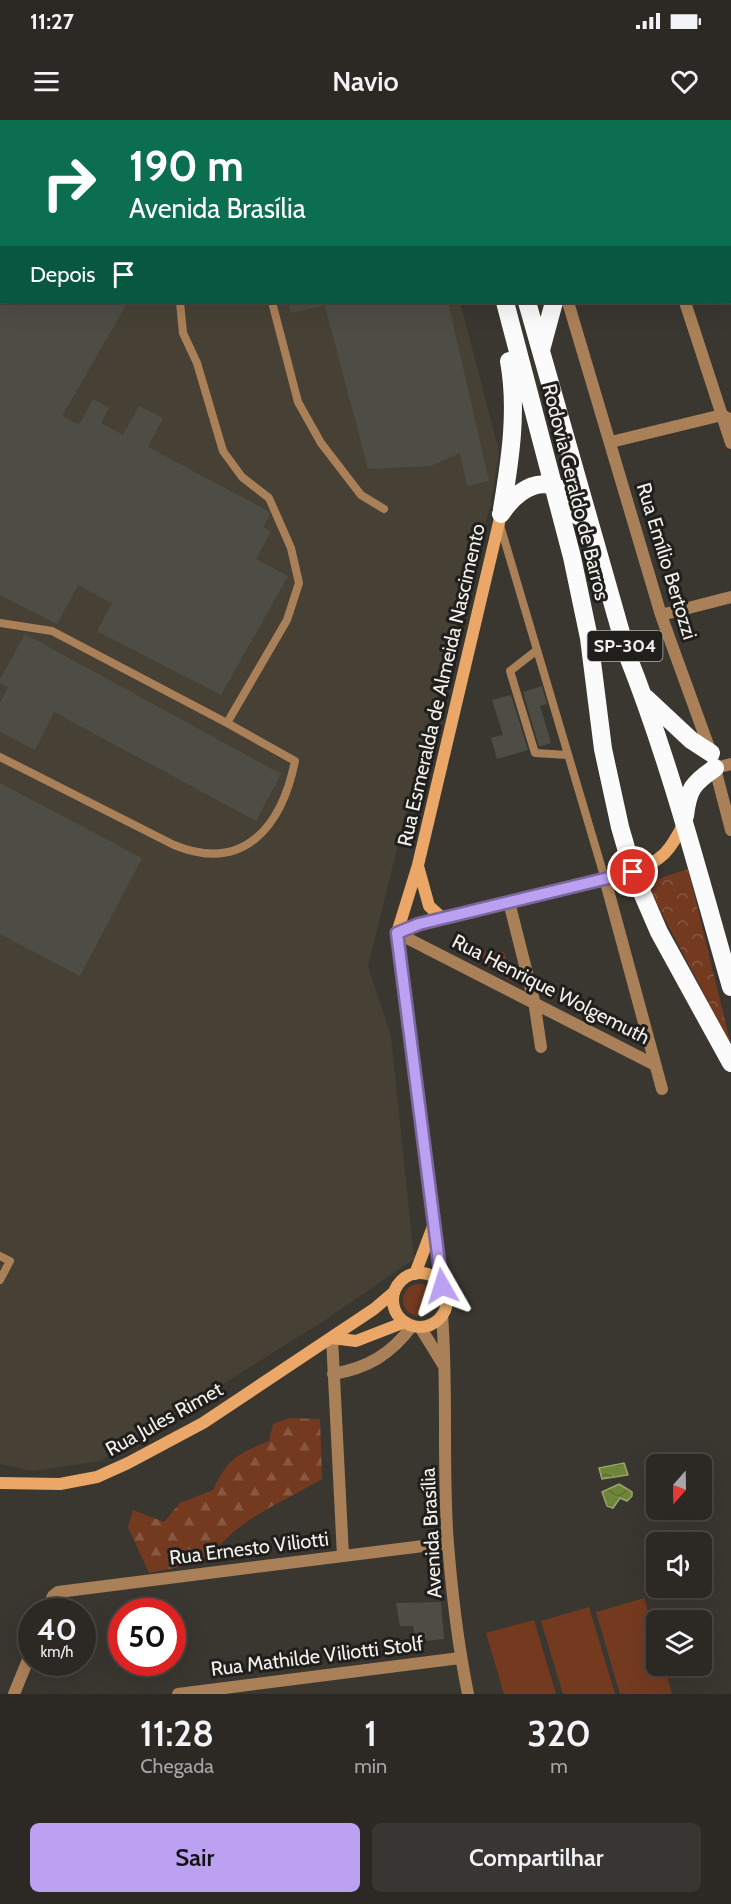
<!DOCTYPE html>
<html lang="pt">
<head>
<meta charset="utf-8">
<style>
	body { margin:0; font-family:Cabin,sans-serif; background:#383532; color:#f1f3f6; height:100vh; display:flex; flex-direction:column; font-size:22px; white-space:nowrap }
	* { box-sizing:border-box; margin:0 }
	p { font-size:20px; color:#a6a6a7 }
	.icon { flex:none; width:33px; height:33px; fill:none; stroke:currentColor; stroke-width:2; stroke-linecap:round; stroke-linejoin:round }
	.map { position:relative; height:1574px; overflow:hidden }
	.side { display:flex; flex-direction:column; background:#2c2925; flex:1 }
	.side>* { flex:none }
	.banner { position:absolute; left:0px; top:0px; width:732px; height:183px; box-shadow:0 6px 24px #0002,0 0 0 2px #484542; background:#0b6e4f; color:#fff; overflow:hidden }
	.needle { width:39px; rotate:200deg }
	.tools { position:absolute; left:646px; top:1334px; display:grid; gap:12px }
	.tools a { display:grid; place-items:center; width:66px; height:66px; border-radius:9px; background:#2c2925; box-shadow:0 6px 24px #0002,0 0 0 2px #484542; font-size:30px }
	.speed { position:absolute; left:18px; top:1478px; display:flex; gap:12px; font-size:30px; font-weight:700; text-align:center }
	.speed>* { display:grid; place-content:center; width:78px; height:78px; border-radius:50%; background:#2c2925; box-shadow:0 6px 24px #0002,0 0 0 2px #484542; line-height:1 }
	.speed small { font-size:15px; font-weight:400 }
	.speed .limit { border:9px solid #d22; background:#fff; color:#111 }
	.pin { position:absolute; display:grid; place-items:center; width:51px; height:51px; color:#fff; margin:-26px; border:3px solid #fff; border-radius:50%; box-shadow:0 2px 6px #0007 }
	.me { position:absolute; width:66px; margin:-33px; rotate:354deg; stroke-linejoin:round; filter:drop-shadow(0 0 4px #0008) }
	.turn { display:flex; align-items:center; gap:21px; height:126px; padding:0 30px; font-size:27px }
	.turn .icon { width:78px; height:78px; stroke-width:2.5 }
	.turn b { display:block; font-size:42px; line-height:51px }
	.then { display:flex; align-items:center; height:57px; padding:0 30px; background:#0003; gap:12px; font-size:22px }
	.eta { display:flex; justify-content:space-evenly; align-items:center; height:102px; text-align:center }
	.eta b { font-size:36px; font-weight:600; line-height:42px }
	.primary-button { display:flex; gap:12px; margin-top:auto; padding:12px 30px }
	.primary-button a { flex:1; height:69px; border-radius:9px; background:#bca0f2; color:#111; font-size:24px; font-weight:600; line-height:69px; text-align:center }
	.primary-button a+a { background:#383532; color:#f1f3f6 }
	.status { display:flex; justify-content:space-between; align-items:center; height:42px; padding:0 30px; background:#2c2925; direction:ltr }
	.status svg { height:16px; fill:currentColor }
	header { display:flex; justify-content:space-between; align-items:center; height:78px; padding:0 30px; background:#2c2925; font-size:27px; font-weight:600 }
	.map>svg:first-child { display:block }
	.built { fill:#474135 }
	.grass { fill:#743a20 }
	.forest { fill:url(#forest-firs) }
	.park { fill:url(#park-crowns) }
	.water { fill:url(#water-waves); stroke:#97a66e; stroke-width:1.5 }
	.building { fill:#4d4d46 }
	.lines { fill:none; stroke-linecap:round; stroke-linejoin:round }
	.lane { stroke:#aa8058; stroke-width:8 }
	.street { stroke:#aa8058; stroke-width:12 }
	.secondary { stroke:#eaa767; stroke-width:12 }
	.highway { stroke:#fbfbfb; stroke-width:18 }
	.route-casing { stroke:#7a689d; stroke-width:15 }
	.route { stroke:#bca0f2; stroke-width:10 }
	.labels { text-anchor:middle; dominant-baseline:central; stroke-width:6; stroke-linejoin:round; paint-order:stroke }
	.shield { fill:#201f1c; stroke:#b4b2ae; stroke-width:1.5 }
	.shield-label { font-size:18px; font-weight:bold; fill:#f3f1ed }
	.street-label { font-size:20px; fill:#f3f1ed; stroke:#201f1c }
</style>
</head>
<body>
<div class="status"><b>11:27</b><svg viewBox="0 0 49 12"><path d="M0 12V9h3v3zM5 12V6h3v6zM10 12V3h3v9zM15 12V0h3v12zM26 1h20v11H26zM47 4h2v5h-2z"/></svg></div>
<header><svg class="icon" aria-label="menu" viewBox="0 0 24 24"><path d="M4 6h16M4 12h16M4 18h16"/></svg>Navio<svg class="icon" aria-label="heart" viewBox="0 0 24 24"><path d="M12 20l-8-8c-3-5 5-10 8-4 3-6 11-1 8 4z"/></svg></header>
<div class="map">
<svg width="731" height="1574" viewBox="0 0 731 1574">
	<defs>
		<pattern id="forest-firs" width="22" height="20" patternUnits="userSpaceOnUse" patternTransform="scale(1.5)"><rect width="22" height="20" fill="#743a20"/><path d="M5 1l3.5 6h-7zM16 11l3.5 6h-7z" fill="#885741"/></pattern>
		<pattern id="park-crowns" width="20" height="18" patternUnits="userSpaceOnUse" patternTransform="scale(1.5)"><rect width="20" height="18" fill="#743a20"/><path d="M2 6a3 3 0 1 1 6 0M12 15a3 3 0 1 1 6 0" fill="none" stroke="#885741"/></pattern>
		<pattern id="water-waves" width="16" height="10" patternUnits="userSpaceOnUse" patternTransform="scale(1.5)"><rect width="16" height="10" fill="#6f8638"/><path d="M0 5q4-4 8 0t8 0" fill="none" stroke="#606d3e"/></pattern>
	</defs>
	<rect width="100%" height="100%" fill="#3a3731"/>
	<path class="built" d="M0,0H414L2,2V182H460L499,331L491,383L406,692L368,846L391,916L414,1139L325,1200L100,1341L33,1351L0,1344Z"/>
	<path class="grass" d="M403 1180a16 16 0 1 1 32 0a16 16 0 1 1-32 0Z
		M644,1478L657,1522V1545H664L672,1574H620L596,1492Z
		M589,1487L615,1574H563L541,1501Z
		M534,1500L556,1574H504L486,1513Z"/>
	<path class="forest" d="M290,1298L320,1299L322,1359C282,1383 233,1400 208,1441L149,1453L128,1407L133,1390L164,1402L180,1383L213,1370C229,1338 235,1335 269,1321L273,1304Z"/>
	<path class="park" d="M688,749L731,925L646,763Z
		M463,831L504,832L513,862Z"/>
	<path class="water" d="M624,1343L628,1355L602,1359L599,1348Z
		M619,1364L632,1372V1376L627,1381L620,1378L613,1388L607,1386L602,1372Z"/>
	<path class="building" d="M0,182H128L62,296L79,305L93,279L109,288L101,303L123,315L139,286L163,298L148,327L268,391L270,395L263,407L271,411L256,439L288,456L221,575L97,511L112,483L78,465L57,504L0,475Z
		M288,182H323V186L291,193Z
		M324,182H448L489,361L467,366L460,333L431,346L368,349Z
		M25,514L281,654L256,701L54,592L35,630L0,612V583L8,567L0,563V559Z
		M542,566L547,584L540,586L551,623L539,627L523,572Z
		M511,575L528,630L497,639L491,618L503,615L492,580Z
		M0,663L142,738L80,856L0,814Z
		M441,1482L444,1519L416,1522L413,1506H400L396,1483Z"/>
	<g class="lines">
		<path class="lane" d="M240,2L241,0
			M272,182L298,282L321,323L361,375L384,389
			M500,405L605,759
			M0,503L52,511L227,603L287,500L299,463L291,428L269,378L242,357L223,331L197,243L183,213L180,182
			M537,530L510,551L535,633L568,635
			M0,637L174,725C245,754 282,705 295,641L227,603
			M0,1136L10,1141L0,1160"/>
		<path class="street" d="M525,0V2
			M645,0L647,2
			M700,2L703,0
			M730,123L731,124
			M568,182L661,495L711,633L731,710
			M685,182L731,323
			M611,322L722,295L729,299
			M661,495L731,477
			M715,648L731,644
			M605,759L662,969
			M509,782L534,881L541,927
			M397,813L655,945
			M442,1195C448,1271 442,1348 448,1424C452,1474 458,1525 468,1574
			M420,1207L444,1246
			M332,1218L343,1436
			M333,1254C368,1248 391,1234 412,1206
			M47,1491L53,1476L58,1472L447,1423
			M14,1574L32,1530
			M178,1574L460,1538"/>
		<path class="secondary" d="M418,746L429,786L442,798
			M397,813L419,804L633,752C663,740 670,731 684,703
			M393 1180a27 27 0 1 1 54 0a27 27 0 1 1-54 0Z
			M415,1154L434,1104
			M442,1166L397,813L418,745L501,394
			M332,1218L356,1221L405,1202
			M0,1363L60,1364L97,1357L128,1343L203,1303L374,1189L394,1172"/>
		<path class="highway" d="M461,0L462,2
			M485,0V2
			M505,182L572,437L589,518L603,629L620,707L633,752L659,812L731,943
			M527,182L627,534C670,642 699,756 731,867
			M541,230L554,182
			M502,389C510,341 518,290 509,241
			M501,394C524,358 562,350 578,396
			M646,578L691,620L711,633
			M685,696C688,669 693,663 715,648"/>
	</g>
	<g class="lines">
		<defs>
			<path id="route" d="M442,1166L397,813L419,804L633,752"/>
		</defs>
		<use href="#route" class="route-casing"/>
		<use href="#route" class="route"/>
	</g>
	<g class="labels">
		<rect class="shield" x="587.5" y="511" width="75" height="30" rx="4.5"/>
		<g class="shield-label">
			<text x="625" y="526">SP-304</text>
		</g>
		<g class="street-label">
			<text transform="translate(576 372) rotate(76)">Rodovia Geraldo de Barros</text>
			<text transform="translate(667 441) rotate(73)">Rua Emílio Bertozzi</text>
			<text transform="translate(441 565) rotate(-77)">Rua Esmeralda de Almeida Nascimento</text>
			<text transform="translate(551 869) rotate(27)">Rua Henrique Wolgemuth</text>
			<text transform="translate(164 1299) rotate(-29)">Rua Jules Rimet</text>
			<text transform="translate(431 1413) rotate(-93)">Avenida Brasília</text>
			<text transform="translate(249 1428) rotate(-7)">Rua Ernesto Viliotti</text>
			<text transform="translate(317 1536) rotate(-7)">Rua Mathilde Viliotti Stolf</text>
		</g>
	</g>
</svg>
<div class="tools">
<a><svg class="needle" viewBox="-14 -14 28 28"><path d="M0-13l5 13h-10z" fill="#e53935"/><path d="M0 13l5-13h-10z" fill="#a6a6a7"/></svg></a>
<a><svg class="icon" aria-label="sound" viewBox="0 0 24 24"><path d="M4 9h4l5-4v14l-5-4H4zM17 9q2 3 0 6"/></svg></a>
<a><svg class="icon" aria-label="layers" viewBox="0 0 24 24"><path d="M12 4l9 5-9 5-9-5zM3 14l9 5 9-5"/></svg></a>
</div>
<div class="speed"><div>40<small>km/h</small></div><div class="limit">50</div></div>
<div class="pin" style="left:633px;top:752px;background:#d93025"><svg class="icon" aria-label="arrive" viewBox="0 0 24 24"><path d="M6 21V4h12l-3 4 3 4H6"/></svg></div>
<svg class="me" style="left:442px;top:1166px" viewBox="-20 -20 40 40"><path d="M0-17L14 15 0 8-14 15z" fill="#bca0f2" stroke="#fff" stroke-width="4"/></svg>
<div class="banner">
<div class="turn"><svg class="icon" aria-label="right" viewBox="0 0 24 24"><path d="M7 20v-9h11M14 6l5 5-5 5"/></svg><div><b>190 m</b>Avenida Brasília</div></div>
<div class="then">Depois<svg class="icon" aria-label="arrive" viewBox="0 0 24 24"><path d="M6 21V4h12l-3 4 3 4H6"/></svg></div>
</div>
</div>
<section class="side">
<div class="eta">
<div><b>11:28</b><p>Chegada</p></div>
<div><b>1</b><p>min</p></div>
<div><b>320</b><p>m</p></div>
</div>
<div class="primary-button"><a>Sair</a><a>Compartilhar</a></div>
</section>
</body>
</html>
